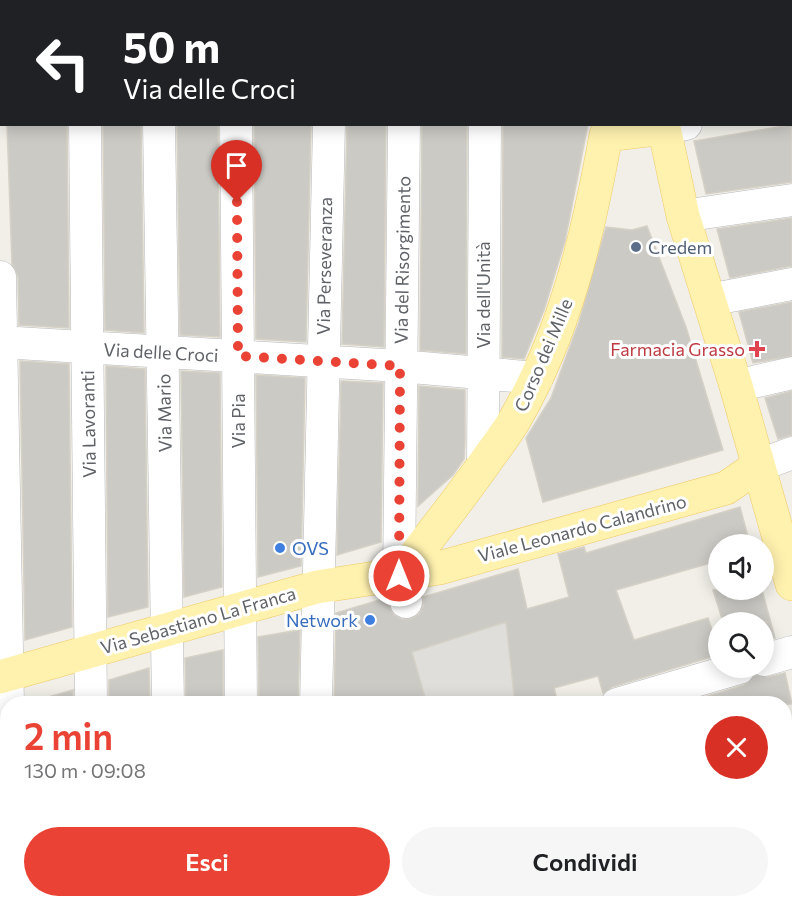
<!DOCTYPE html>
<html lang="it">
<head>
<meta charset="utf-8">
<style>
	body { margin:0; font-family:Commissioner,sans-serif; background:#f6f6f6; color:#202124; height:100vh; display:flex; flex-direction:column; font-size:22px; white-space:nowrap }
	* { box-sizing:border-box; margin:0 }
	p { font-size:20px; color:#757577 }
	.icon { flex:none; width:33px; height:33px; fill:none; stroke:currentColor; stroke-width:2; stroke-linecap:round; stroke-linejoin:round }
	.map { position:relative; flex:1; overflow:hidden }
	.details { position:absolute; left:0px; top:696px; width:792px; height:212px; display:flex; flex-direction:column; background:#fff; border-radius:24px 24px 0 0; box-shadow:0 3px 15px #0003 }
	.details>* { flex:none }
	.top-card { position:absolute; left:0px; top:0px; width:792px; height:126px; box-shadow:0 3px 15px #0003; background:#202124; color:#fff; overflow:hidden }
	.fabs { position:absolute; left:708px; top:534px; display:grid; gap:12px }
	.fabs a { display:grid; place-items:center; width:66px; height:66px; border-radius:50%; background:#fff; box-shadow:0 3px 15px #0003; font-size:30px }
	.pin { position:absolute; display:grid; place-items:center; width:51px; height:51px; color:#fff; margin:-62px -26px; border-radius:50% 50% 50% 0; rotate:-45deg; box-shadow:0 0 6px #0007 }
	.pin .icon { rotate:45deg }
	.me { position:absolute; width:66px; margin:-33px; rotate:0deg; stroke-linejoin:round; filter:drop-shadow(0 0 4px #0008) }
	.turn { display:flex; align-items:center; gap:21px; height:126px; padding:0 24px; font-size:27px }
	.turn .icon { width:78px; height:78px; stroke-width:2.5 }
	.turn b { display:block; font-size:42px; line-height:51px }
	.round { display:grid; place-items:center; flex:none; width:63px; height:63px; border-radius:32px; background:#f6f6f6 }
	.summary { display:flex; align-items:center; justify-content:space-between; height:102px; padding:0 24px }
	h1 { font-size:36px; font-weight:600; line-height:45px; color:#ea4335 }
	.primary-button { display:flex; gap:12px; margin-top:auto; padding:12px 24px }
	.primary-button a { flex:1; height:69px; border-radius:36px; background:#ea4335; color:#fff; font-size:24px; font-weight:600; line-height:69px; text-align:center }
	.primary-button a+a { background:#f6f6f6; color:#202124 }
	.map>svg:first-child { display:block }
	.industrial { fill:#e0deda }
	.education { fill:#e1ded6 }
	.building { fill:#cccac5; stroke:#d6d1c6; stroke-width:1.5 }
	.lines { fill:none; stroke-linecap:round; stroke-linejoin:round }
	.minor-casing { stroke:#b5b8bc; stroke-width:33 }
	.major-casing { stroke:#f2c960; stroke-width:34 }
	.minor { stroke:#fff; stroke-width:32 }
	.major { stroke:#fff2af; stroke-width:33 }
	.route { stroke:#ea4335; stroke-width:10; stroke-dasharray:0 18 }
	.service-dot { fill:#5c6f8a; stroke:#fff; stroke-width:2 }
	.health-dot { fill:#e0444e; stroke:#fff; stroke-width:2 }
	.shop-dot { fill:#3f7fe0; stroke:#fff; stroke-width:2 }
	.labels { text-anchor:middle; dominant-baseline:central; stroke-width:6; stroke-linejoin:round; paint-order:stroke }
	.service-label { font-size:18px; fill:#4e5e75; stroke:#fff; text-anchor:start }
	.street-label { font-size:18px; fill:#5f6368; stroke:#fff }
	.health-label { font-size:18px; fill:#be3a42; stroke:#fff; text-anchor:end }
	.shop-label { font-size:18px; fill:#366cbe; stroke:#fff; text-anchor:start }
</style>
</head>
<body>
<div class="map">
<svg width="792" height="907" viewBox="0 0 792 907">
	<rect width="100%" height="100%" fill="#f1efe8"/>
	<path class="industrial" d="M518,569L529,620L539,702L556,697L558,703H427L398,604Z
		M376,900H589L590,907H376Z"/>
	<path class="education" d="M792,822V907H590L589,900H784L785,824Z"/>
	<path class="building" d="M7,124H67L69,328L19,325L18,277L12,264Z
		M103,124H141L144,333L105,330Z
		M177,124H218L220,337L180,335Z
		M254,124H311L306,342L256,339Z
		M347,124H386L384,347L342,344Z
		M422,124H467L466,354L420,350Z
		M503,124H588L565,241L544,310L524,359L502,357Z
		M784,126L792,127V182L706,194L694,141Z
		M792,218V266L730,278L717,229Z
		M647,226L686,327L723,450L543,502L526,438L551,398L579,322L606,227L632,230Z
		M792,302V356L753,363L739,312Z
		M20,361L69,364L72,627L25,640Z
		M106,366L145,369L148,607L108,617Z
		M181,371L220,373L222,587L184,597Z
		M256,375L305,378L301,566L258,577Z
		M341,381L383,383L381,542L337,555Z
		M419,386L465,390V440L464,459L453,475L418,506Z
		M792,391V435L778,439L765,398Z
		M740,507L750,544H718V561L616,590L634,640L708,618L718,647V655L612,687L603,693L598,676L554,688L558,704H515L506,622L412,652L427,704H334L336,613L386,598L394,615L402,619H410L419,614L423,606V597L518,569L527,609L569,597L558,554L584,547L586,553Z
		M713,590H762L775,638L764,641V623L769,622H723Z
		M300,630L298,704H259L258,637Z
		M223,650V704H186L185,658Z
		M149,668L150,704H109V680Z
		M785,673L792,704H682L744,685L755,675L768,677Z
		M73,690V704H49L48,697Z"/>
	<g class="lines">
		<defs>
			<path id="minor" d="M84,0V2
				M157,0V2
				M235,0V2
				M656,0V2
				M44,2L57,0
				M335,2V0
				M412,2V0
				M489,2V0
				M619,2V0
				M0,7L2,6
				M790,22L792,21
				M790,110L792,109
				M85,124L91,704
				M159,124L168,704
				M236,124L241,704
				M404,124L399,576L406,602
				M664,124V128L686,124
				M683,216L792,200
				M0,277L8,704
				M709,300L792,284
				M0,342L400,366L537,378
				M736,386L792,373
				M483,465L485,124
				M758,466L792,453
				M764,660L792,652
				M316,704L329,124
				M617,704L739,668
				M784,744L792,742
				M14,900V907
				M92,900V907
				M172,900V907
				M244,900V907
				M314,907V900"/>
			<path id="major" d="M399,576C428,539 457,502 484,464C494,449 506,435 515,419C566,331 588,234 606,135L664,128L683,216L736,386L792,584
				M0,677L317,587L439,568L726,488L758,466"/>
		</defs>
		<use href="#minor" class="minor-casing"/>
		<use href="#major" class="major-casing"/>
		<use href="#minor" class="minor"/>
		<use href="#major" class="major"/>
	</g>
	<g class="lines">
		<path class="route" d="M237,202L238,356L400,366L399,576"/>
	</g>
	<circle class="service-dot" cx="636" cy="247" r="6"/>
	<path class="health-dot" d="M754 340h6v6h6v6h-6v6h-6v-6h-6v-6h6z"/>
	<g class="shop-dot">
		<circle cx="280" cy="548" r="6"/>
		<circle cx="370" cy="620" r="6"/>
	</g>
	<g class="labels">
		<g class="service-label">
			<text x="648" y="247">Credem</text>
		</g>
		<g class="street-label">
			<text transform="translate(402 260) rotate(-89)">Via del Risorgimento</text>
			<text transform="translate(324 266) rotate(-89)">Via Perseveranza</text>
			<text transform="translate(483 295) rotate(-90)">Via dell'Unità</text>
			<text transform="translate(161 352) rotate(3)">Via delle Croci</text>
			<text transform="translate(543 355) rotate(-67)">Corso dei Mille</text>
			<text transform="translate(164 413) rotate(-91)">Via Mario</text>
			<text transform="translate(238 421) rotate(-90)">Via Pia</text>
			<text transform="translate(88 424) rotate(-91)">Via Lavoranti</text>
			<text transform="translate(582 528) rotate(-15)">Viale Leonardo Calandrino</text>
			<text transform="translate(198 620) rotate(-16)">Via Sebastiano La Franca</text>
		</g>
		<g class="health-label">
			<text x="745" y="349">Farmacia Grasso</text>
		</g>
		<g class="shop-label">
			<text x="292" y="548">OVS</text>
			<text x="358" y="620" text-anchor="end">Network</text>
		</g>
	</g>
</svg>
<div class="fabs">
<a><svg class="icon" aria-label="sound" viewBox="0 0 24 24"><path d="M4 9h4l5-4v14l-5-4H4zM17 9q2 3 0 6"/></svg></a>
<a><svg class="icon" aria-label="search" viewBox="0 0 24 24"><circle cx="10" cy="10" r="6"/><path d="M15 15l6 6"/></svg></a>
</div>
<div class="pin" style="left:237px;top:202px;background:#d93025"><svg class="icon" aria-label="arrive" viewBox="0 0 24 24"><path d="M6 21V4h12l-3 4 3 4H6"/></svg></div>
<svg class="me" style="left:399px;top:576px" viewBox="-20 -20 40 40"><circle r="17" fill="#ea4335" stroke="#fff" stroke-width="3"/><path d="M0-11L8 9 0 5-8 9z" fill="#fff"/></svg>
<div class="top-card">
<div class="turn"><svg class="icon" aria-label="left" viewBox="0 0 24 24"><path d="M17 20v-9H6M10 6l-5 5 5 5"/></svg><div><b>50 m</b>Via delle Croci</div></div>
</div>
<section class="details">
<div class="summary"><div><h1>2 min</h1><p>130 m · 09:08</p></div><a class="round" style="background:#d93025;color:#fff"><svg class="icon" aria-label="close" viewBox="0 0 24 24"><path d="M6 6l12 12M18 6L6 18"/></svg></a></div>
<div class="primary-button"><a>Esci</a><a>Condividi</a></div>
</section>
</div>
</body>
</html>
